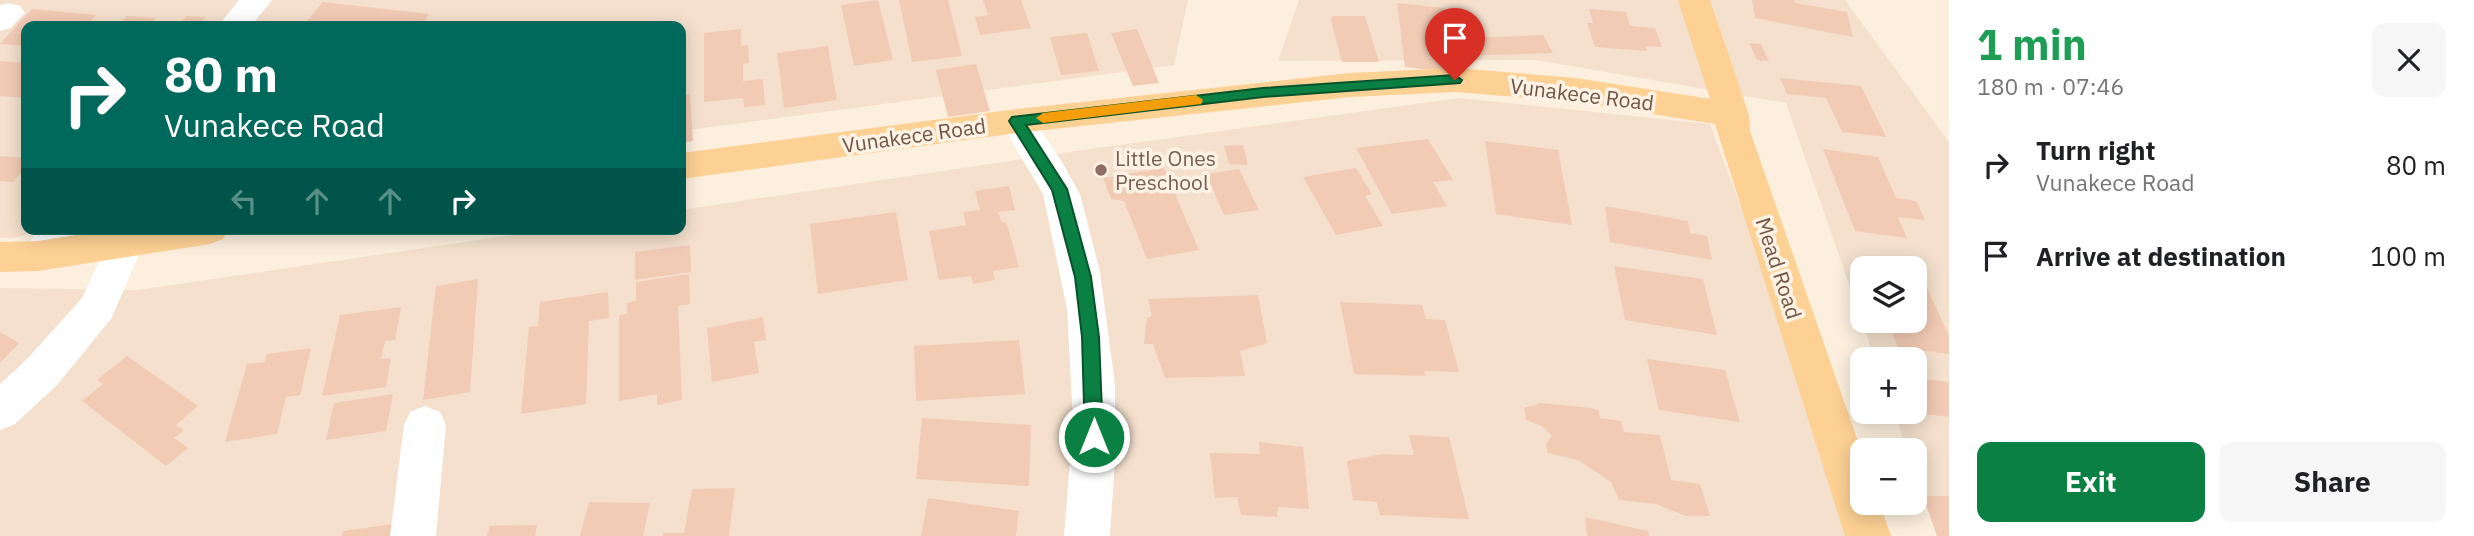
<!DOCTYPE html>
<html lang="en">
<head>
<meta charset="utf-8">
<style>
	body { margin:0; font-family:"IBM Plex Sans",sans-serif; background:#f6f6f6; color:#202124; height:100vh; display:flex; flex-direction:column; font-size:26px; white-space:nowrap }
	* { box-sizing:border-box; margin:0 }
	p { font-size:23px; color:#757577 }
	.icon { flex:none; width:38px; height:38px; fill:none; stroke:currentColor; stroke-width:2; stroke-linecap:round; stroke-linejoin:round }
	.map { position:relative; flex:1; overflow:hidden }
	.details { display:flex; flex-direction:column; background:#fff; width:525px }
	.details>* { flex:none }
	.top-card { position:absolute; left:21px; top:21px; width:665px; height:214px; border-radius:14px; box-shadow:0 4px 18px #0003; background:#00695c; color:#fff; overflow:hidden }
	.fabs { position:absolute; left:1850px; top:256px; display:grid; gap:14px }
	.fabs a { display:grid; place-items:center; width:77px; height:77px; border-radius:14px; background:#fff; box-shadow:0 4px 18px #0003; font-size:35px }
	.pin { position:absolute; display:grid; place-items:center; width:60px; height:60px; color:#fff; margin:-72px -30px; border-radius:50% 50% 50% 0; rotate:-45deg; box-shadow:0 0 7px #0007 }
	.pin .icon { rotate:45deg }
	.me { position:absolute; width:77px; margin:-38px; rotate:0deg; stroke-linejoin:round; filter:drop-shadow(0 0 5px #0008) }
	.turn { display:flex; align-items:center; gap:24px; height:147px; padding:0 28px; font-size:32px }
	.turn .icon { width:91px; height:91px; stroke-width:2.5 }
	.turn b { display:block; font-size:49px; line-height:60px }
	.lanes { display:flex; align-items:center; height:66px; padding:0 28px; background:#0003; justify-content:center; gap:35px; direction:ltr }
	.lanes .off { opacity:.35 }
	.round { display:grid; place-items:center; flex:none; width:74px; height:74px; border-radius:14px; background:#f6f6f6 }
	.headline { display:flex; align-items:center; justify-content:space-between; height:119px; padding:0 28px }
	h1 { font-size:42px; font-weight:700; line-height:52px; color:#1e9e55 }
	.button { display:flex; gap:14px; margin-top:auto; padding:14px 28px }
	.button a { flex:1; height:80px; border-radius:14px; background:#0b8043; color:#fff; font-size:28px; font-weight:700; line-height:80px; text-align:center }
	.button a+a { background:#f6f6f6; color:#202124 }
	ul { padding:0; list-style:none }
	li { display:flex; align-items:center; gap:21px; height:91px; padding:0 28px }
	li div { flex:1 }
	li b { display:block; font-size:26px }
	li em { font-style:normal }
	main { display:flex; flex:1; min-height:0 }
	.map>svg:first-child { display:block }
	.residential { fill:#f4e0cd; fill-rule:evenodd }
	.building { fill:#f2cbb5 }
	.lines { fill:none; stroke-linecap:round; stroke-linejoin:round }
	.minor { fill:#fff; fill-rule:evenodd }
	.major { fill:#fdd194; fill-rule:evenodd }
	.route { fill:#0b8043; stroke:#07532c; stroke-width:2 }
	.slow { fill:#f59e0b }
	.education-dot { fill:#8d6e63; stroke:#fff3e5; stroke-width:2.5 }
	.labels { text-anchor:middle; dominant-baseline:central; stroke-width:7; stroke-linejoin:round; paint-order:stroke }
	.street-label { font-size:21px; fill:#725446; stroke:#fff3e5 }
	.education-label { font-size:21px; fill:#785e54; stroke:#fff3e5; text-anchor:start }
</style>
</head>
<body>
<main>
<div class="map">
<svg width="1949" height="536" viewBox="0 0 1949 536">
	<rect width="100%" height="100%" fill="#fcefde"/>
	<path class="residential" d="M0,0H1188L1174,65L681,131V26H26V229H48L14,238H0Z
		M1299,0H1845L1949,142V536H1937L1915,473L1914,450H1907L1893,411H1914V359H1875L1786,103L1536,60L1278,61ZM1862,268H1914V320H1862Z
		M1459,98L1710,124L1863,536H0V288L138,290L553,229H681V210L1076,151Z"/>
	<path class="building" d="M878,0L893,60L854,66L841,5Z
		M899,0H948L962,56L912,62Z
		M983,0H1021L1031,28L980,35L975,17L988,15Z
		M1752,0H1794L1795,3L1847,12L1853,37L1755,18Z
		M323,2L429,14L421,26H303Z
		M1397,3L1444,8L1454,73L1405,67Z
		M32,9L96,15L85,26H26V46L0,44Z
		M1589,9L1626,12L1630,26L1655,28L1662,47L1645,46L1647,51L1595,47L1587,23H1593Z
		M127,16L156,18L150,26H119Z
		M187,16L206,17L198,26H178Z
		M1332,16H1365L1379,62H1342L1331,21Z
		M741,29V46L748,45L749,63L743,64V81L763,79L765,105L744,107L743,98L704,102V33Z
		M1137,29L1159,83L1133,86L1111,33Z
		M681,32L686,88L681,89Z
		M1087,33L1099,71L1061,75L1050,37Z
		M1543,35L1553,53L1462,56V38Z
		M1749,43L1761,44L1769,61L1757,60Z
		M828,46L837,100L784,108L777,53Z
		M0,61L26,63V98L0,96Z
		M976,64L990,111L948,117L936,70Z
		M1780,78L1861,86L1886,137L1842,132L1826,98L1787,94Z
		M690,94L693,141L681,143V95Z
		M1428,139L1453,180L1433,182L1447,206L1392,214L1356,148Z
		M1485,141L1558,150L1572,225L1496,214Z
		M1243,145L1248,165L1229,164L1224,146Z
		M1823,149L1878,157L1896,198L1916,201L1925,220L1898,217L1907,238L1855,231Z
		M0,156L26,158V167L13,182L0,181Z
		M1164,168L1199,250L1147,259L1124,201L1111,199L1103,178Z
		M1356,168L1372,194L1365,196L1383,226L1336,235L1303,177Z
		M1239,169L1259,210L1224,215L1206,174Z
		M1009,186L1015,210L998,212L1001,221L1007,224L1019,267L993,271L995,280L973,284L971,276L939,280L929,231L966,225L963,212L980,210L975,191Z
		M1605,206L1688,221L1690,233L1707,236L1712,260L1610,242Z
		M896,212L908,280L818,294L810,224Z
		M690,245L691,272L635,280V252Z
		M1860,257L1894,262L1897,268H1865Z
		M1614,266L1703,279L1717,335L1625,320Z
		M689,274L690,304L678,306L682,400L657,405V394L619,401V315L627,314V303L636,301V282Z
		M1914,277L1923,279L1949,336V354L1898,347L1886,320H1914Z
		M478,279L470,392L423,400L436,286Z
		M608,292L609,318L589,321L586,404L521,414L529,327L538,326L540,302Z
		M1258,295L1267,343L1240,351L1245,376L1165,378L1153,344H1144L1147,318L1152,316L1148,299Z
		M1340,302L1422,305L1426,319L1445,320L1459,372L1424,371L1426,376L1354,374Z
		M401,307L395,340L385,341L381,359L391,358L386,387L322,396L340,315Z
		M763,317L766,340L754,342L759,373L712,382L707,328Z
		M0,332L19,343L0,363Z
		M1019,340L1025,394L916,401L914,346Z
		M311,348L300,395L286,397L277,434L225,442L247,364L265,362L267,354Z
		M127,356L198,406L176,425L184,430L174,438L188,448L166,466L82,401L103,384L97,380Z
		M1647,359L1725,370L1740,422L1659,410Z
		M1914,378L1949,382V417L1914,413Z
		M393,394L386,431L326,440L334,403Z
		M1541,403L1590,408L1598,410L1600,418L1621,421L1624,432L1660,435L1671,480L1700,484L1710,516H1686L1656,504L1619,500L1611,482L1578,460L1548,453L1546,444L1552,436L1542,426L1526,420L1524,408Z
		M922,418L1031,425L1029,486L916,479Z
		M1409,435L1449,437L1469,519L1380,515L1377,502L1353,500L1347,461L1382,454L1414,455Z
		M1259,442L1303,447L1309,509L1278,507L1277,517L1241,515L1237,497L1215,498L1210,453L1260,454Z
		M735,488L729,536H663L664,533H684L692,489Z
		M1923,496H1949V536H1937Z
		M928,498L1019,511L1016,536H921Z
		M589,502L650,503L643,536H580Z
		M1585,517L1648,531L1649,536H1587Z
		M401,523L399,536H342L343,531Z
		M537,525L535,536H487L490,526Z"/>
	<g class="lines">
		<path class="minor" d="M239,0H272L251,26H218Z
			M9,3L20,6L25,13L11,28L0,31V5Z
			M1017,109L1029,112L1062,162L1080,194L1100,272L1115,384V460L1110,536H1064L1073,422L1067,309L1043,194L1000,121L1005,112Z
			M39,229H80C67,252 53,276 25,267L19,256Z
			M117,229L139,231L145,241L111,319L57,385L15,424L0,430V384L27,359L82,298L113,231Z
			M425,406L440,412L446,425L436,536H390L404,425L410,412Z"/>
		<path class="major" d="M1678,0H1710L1749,115L1750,131L1862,453V502H1879L1891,536H1845L1715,124L1576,102L1455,92L1350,97L1017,133L681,179V153L1017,109L1350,73L1455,68L1576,78L1710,99Z
			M114,229H229L223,239L210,244L38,271L0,272V242L38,241Z"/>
	</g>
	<path class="route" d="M1455,75L1462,80L1460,83L1263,97L1026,125L1067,189L1091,277L1099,337L1103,437L1100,443L1094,445L1087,443L1085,437L1082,337L1075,277L1052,190L1009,121L1012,117L1263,88Z"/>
	<path class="slow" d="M1196,95L1203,100L1201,104L1043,123L1036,118L1043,113Z"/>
	<circle class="education-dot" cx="1101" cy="170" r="7"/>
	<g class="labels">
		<g class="street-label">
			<text transform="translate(1582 94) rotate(7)">Vunakece Road</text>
			<text transform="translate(914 135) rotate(-8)">Vunakece Road</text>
			<text transform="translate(1779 268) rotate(72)">Mead Road</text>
		</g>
		<g class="education-label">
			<text x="1115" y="158">Little Ones<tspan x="1115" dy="24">Preschool</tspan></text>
		</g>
	</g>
</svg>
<div class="fabs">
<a><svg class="icon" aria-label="layers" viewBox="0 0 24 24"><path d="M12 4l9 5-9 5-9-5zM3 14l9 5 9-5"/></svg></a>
<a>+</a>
<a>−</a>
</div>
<div class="pin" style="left:1455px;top:80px;background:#d93025"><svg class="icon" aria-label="arrive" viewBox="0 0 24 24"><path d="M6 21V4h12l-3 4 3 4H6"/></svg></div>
<svg class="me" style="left:1094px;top:437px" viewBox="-20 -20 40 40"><circle r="17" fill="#0b8043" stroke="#fff" stroke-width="3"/><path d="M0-11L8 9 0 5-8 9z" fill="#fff"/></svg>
<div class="top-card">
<div class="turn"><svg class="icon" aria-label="right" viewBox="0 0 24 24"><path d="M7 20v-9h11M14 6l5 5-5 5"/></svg><div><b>80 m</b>Vunakece Road</div></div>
<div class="lanes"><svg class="icon off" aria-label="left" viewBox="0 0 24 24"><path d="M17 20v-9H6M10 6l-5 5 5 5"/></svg><svg class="icon off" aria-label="ahead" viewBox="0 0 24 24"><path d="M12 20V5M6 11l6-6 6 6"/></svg><svg class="icon off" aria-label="ahead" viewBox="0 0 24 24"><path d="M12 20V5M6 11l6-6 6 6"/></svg><svg class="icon" aria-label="right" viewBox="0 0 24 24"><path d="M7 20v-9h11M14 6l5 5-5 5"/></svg></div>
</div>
</div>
<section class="details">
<div class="headline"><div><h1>1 min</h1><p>180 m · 07:46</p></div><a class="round"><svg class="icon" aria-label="close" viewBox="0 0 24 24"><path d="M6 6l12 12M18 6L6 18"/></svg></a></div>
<ul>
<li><svg class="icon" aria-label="right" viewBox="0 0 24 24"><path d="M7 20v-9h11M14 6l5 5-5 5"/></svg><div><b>Turn right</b><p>Vunakece Road</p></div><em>80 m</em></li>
<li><svg class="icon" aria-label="arrive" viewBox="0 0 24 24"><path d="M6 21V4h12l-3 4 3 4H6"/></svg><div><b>Arrive at destination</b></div><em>100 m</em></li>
</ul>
<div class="button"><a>Exit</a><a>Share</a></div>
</section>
</main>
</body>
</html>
